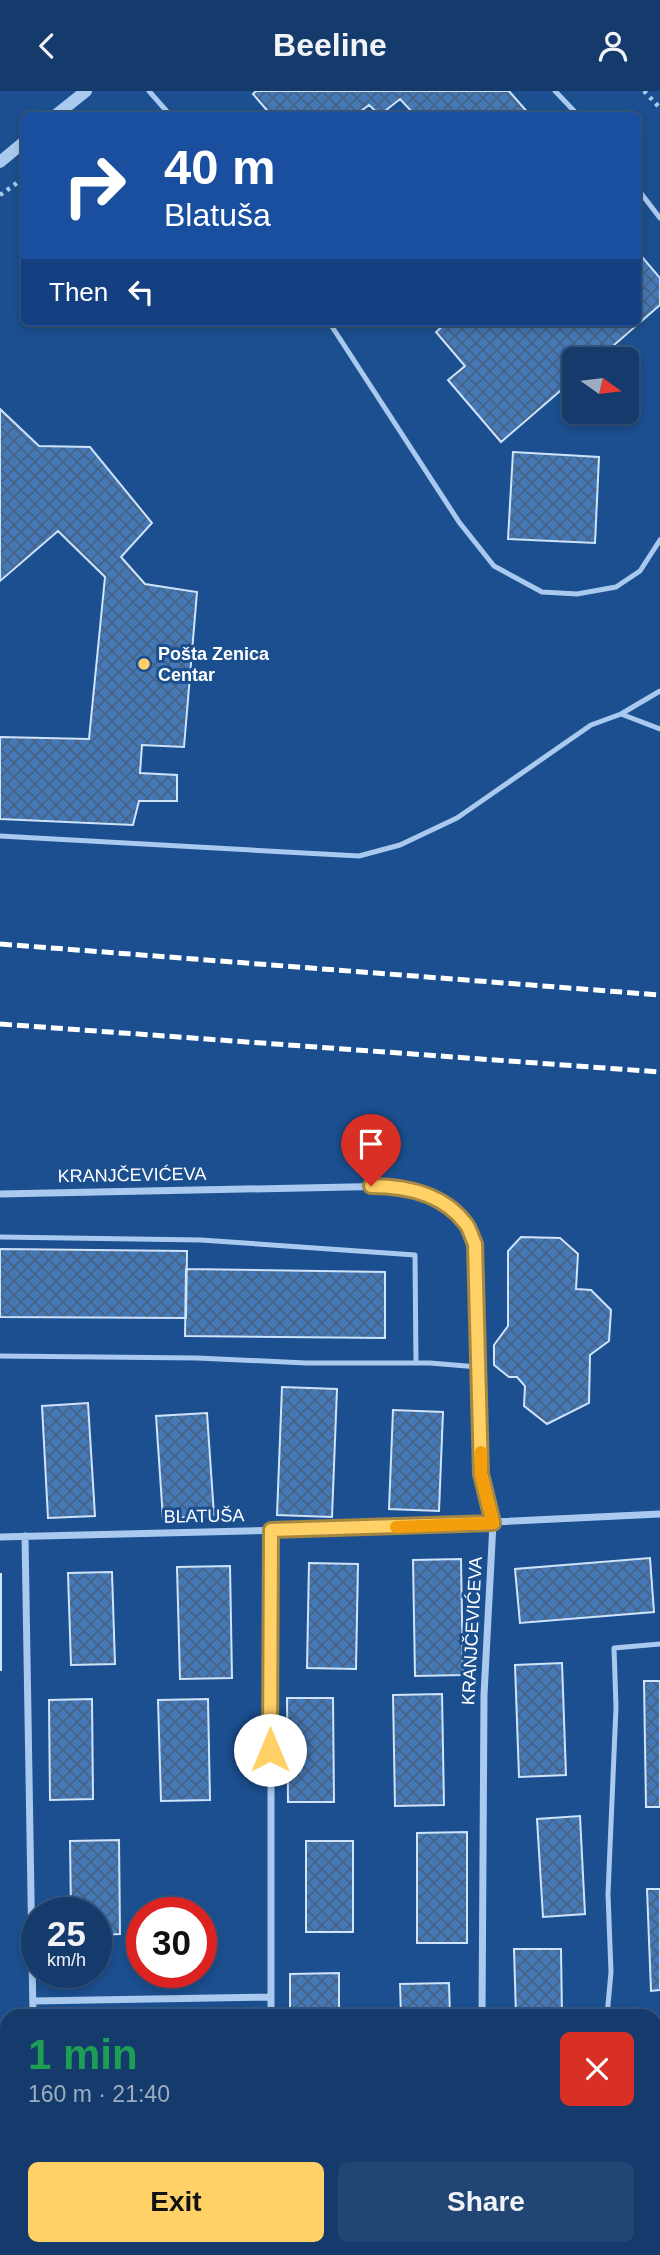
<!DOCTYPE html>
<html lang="en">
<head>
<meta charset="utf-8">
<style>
	body { margin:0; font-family:Helvetica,sans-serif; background:#214673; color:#f1f3f6; height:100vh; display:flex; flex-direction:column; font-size:26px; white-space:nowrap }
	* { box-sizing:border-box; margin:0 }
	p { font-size:23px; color:#9dadc1 }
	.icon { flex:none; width:38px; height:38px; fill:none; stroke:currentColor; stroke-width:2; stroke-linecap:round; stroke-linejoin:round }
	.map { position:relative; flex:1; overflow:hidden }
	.panel { position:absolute; left:0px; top:1918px; width:662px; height:247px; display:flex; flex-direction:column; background:#143b6b; border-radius:21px 21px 0 0; box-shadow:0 4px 10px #0003,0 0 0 2px #33557e }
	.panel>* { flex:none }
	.hud { position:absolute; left:21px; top:21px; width:620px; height:214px; border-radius:10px; box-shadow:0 4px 10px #0003,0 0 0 2px #33557e; background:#1a4fa0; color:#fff; overflow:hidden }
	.needle { width:46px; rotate:104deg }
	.controls { position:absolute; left:562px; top:256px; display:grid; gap:14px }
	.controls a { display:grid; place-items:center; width:77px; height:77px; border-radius:10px; background:#143b6b; box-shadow:0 4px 10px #0003,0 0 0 2px #33557e; font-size:35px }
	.speed { position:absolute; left:21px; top:1806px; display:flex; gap:14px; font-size:35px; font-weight:700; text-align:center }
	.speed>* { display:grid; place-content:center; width:91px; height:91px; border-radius:50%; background:#143b6b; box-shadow:0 4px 10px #0003,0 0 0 2px #33557e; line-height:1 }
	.speed small { font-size:18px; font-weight:400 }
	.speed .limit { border:10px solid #d22; background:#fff; color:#111 }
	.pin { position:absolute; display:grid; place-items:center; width:60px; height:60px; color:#fff; margin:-72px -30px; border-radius:50% 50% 50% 0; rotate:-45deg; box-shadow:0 0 7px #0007 }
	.pin .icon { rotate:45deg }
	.me { position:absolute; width:77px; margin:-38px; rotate:0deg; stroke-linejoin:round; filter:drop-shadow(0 0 5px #0008) }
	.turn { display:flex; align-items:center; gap:24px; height:147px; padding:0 28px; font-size:32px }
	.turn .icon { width:91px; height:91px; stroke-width:2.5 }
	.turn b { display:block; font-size:49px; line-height:60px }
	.then { display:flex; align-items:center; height:66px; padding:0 28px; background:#0003; gap:14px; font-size:26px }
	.round { display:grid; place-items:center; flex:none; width:74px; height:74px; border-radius:10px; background:#214673 }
	.head { display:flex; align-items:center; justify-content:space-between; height:119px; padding:0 28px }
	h1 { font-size:42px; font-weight:800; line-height:52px; color:#1e9e55 }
	.primary-button { display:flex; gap:14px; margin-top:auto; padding:14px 28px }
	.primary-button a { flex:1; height:80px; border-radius:10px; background:#ffd166; color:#111; font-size:28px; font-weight:800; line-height:80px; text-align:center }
	.primary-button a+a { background:#214673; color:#f1f3f6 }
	header { display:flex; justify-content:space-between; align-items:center; height:91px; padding:0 28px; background:#143b6b; font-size:32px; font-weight:800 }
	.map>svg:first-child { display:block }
	.building { fill:url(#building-cross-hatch); stroke:#cfe3fa; stroke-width:2 }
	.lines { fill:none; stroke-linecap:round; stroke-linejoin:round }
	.path { stroke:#a9c9ee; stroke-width:4.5; stroke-dasharray:3.5 5; stroke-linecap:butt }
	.service { stroke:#a9c9ee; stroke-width:5 }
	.minor { stroke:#a9c9ee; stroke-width:7 }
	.tertiary { stroke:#a9c9ee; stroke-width:12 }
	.rail { stroke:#fff; stroke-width:5; stroke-dasharray:12 5; stroke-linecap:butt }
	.route-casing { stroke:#a68842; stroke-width:18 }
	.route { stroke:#ffd166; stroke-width:12 }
	.slow { stroke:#f59e0b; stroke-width:12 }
	.poi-dot { fill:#ffd166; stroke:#1b4f8f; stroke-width:2.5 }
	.labels { text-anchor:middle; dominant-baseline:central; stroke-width:6; stroke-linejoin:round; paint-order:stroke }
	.poi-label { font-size:18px; font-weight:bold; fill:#fff; stroke:#1b4f8f; text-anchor:start }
	.street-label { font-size:18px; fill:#fff; stroke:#1b4f8f }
</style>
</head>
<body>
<header><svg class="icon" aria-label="back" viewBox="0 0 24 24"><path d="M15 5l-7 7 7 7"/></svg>Beeline<svg class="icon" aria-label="person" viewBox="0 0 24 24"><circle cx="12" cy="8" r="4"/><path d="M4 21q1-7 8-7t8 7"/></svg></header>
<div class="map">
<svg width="660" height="2164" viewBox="0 0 660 2164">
	<defs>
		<pattern id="building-cross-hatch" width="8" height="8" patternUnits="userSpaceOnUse" patternTransform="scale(1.75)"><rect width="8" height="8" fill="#4478b7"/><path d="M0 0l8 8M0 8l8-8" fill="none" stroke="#486282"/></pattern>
	</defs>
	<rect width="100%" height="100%" fill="#1b4f8f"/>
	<path class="building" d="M256,0H509L530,24H415L400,8L380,24L369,14L356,24H271L253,3Z
		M637,160L660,187V214L598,268H574V288L501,351L448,289L465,275L436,241L447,231H637Z
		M0,318L39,355L90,356L152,432L121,466L145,493L197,501L184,656L142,654L140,682L177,684V710H139L133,734L0,728V646L89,648L105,486L58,440L0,490Z
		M513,361L599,366L595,452L508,448Z
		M521,1146L560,1147L578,1163L576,1198L591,1199L611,1219L609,1250L590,1264L589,1312L547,1333L524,1315L525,1295L517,1286H509L494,1274V1254L508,1235V1160Z
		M0,1158L187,1160L186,1227L0,1226Z
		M186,1178L385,1181V1247L185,1245Z
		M282,1296L337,1298L332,1426L277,1424Z
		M88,1312L95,1425L48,1427L42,1315Z
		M393,1319L443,1321L439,1420L389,1418Z
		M207,1322L214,1424L163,1428L156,1325Z
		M650,1467L654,1521L520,1532L515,1478Z
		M461,1468L463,1584L415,1585L413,1469Z
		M309,1472L358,1473L356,1578L307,1577Z
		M230,1475L232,1587L180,1588L177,1476Z
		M112,1481L115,1573L71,1574L68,1482Z
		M0,1483H1V1579H0Z
		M562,1572L566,1684L519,1686L515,1574Z
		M644,1590H660V1716H646Z
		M442,1603L444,1714L395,1715L393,1604Z
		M287,1607H333L334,1711H288Z
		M92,1608L93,1708L50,1709L49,1609Z
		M208,1608L210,1709L161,1710L158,1609Z
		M580,1725L585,1823L543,1826L537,1728Z
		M467,1741V1852H417V1742Z
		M119,1749L120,1843L96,1844V1822H71L70,1750Z
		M306,1750H353V1841H306Z
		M647,1798H660V1899L651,1900Z
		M514,1858H561L562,1925H516Z
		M339,1882V1925H290V1883Z
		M449,1892L450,1925H401L400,1893Z
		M654,1978H660V2111H654Z
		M0,2149H7V2158H187V2164H0Z"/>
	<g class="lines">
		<path class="path" d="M644,0L660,17
			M0,104L24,87"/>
		<path class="service" d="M149,0L170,24
			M555,0L578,24
			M637,97L660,127
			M329,231L459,431L494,475L542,501L577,503L616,496L640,480L660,449
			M621,623L660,638
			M0,745L359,765L400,754L457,727L591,634L621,623L660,600
			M0,1146L201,1149L415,1164L416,1272
			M0,1265L197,1267L306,1272H430L478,1276
			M607,1925L611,1881L608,1803L616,1616L614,1557L660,1553"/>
		<path class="minor" d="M0,1103L398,1095C437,1108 457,1112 475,1153L481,1383L493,1432L484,1604L482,1925
			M271,1439V1925
			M25,1445L33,1925
			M0,1446L371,1437L660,1423
			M33,1910L269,1906
			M654,1943H660
			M0,2135H7"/>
		<path class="tertiary" d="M56,24L86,0
			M0,71L24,51"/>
		<path class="rail" d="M0,853L660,904
			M0,933L660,981"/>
	</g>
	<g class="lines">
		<defs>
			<path id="route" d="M270,1659L271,1439L493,1432L481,1383L475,1153C472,1147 470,1138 466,1133C444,1103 405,1095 371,1095"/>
		</defs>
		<use href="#route" class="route-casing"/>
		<use href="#route" class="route"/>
		<path class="slow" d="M396,1436L493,1432L481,1383V1361"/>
	</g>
	<circle class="poi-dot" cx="144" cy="573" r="7"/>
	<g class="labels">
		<g class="poi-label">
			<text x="158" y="563">Pošta Zenica<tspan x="158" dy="21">Centar</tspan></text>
		</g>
		<g class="street-label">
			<text transform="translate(132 1084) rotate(-1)">KRANJČEVIĆEVA</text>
			<text transform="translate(204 1425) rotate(-1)">BLATUŠA</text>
			<text transform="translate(472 1540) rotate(-87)">KRANJČEVIĆEVA</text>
		</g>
	</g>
</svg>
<div class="controls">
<a><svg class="needle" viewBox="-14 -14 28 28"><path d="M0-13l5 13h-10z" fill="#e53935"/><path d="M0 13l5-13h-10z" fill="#9dadc1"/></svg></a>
</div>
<div class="speed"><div>25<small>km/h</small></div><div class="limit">30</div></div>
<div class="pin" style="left:371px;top:1095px;background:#d93025"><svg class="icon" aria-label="arrive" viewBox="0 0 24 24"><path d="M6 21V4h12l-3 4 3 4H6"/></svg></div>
<svg class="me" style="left:270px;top:1659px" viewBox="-20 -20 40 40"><circle r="19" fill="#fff"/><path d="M0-13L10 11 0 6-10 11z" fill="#ffd166"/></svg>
<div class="hud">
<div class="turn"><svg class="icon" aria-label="right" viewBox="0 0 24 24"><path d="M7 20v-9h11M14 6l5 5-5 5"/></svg><div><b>40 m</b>Blatuša</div></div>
<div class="then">Then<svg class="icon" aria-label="left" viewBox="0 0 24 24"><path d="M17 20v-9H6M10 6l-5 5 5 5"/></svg></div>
</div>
<section class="panel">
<div class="head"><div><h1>1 min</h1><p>160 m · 21:40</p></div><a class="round" style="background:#d93025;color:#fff"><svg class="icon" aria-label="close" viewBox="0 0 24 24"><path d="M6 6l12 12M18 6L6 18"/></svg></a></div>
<div class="primary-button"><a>Exit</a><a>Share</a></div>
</section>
</div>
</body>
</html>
